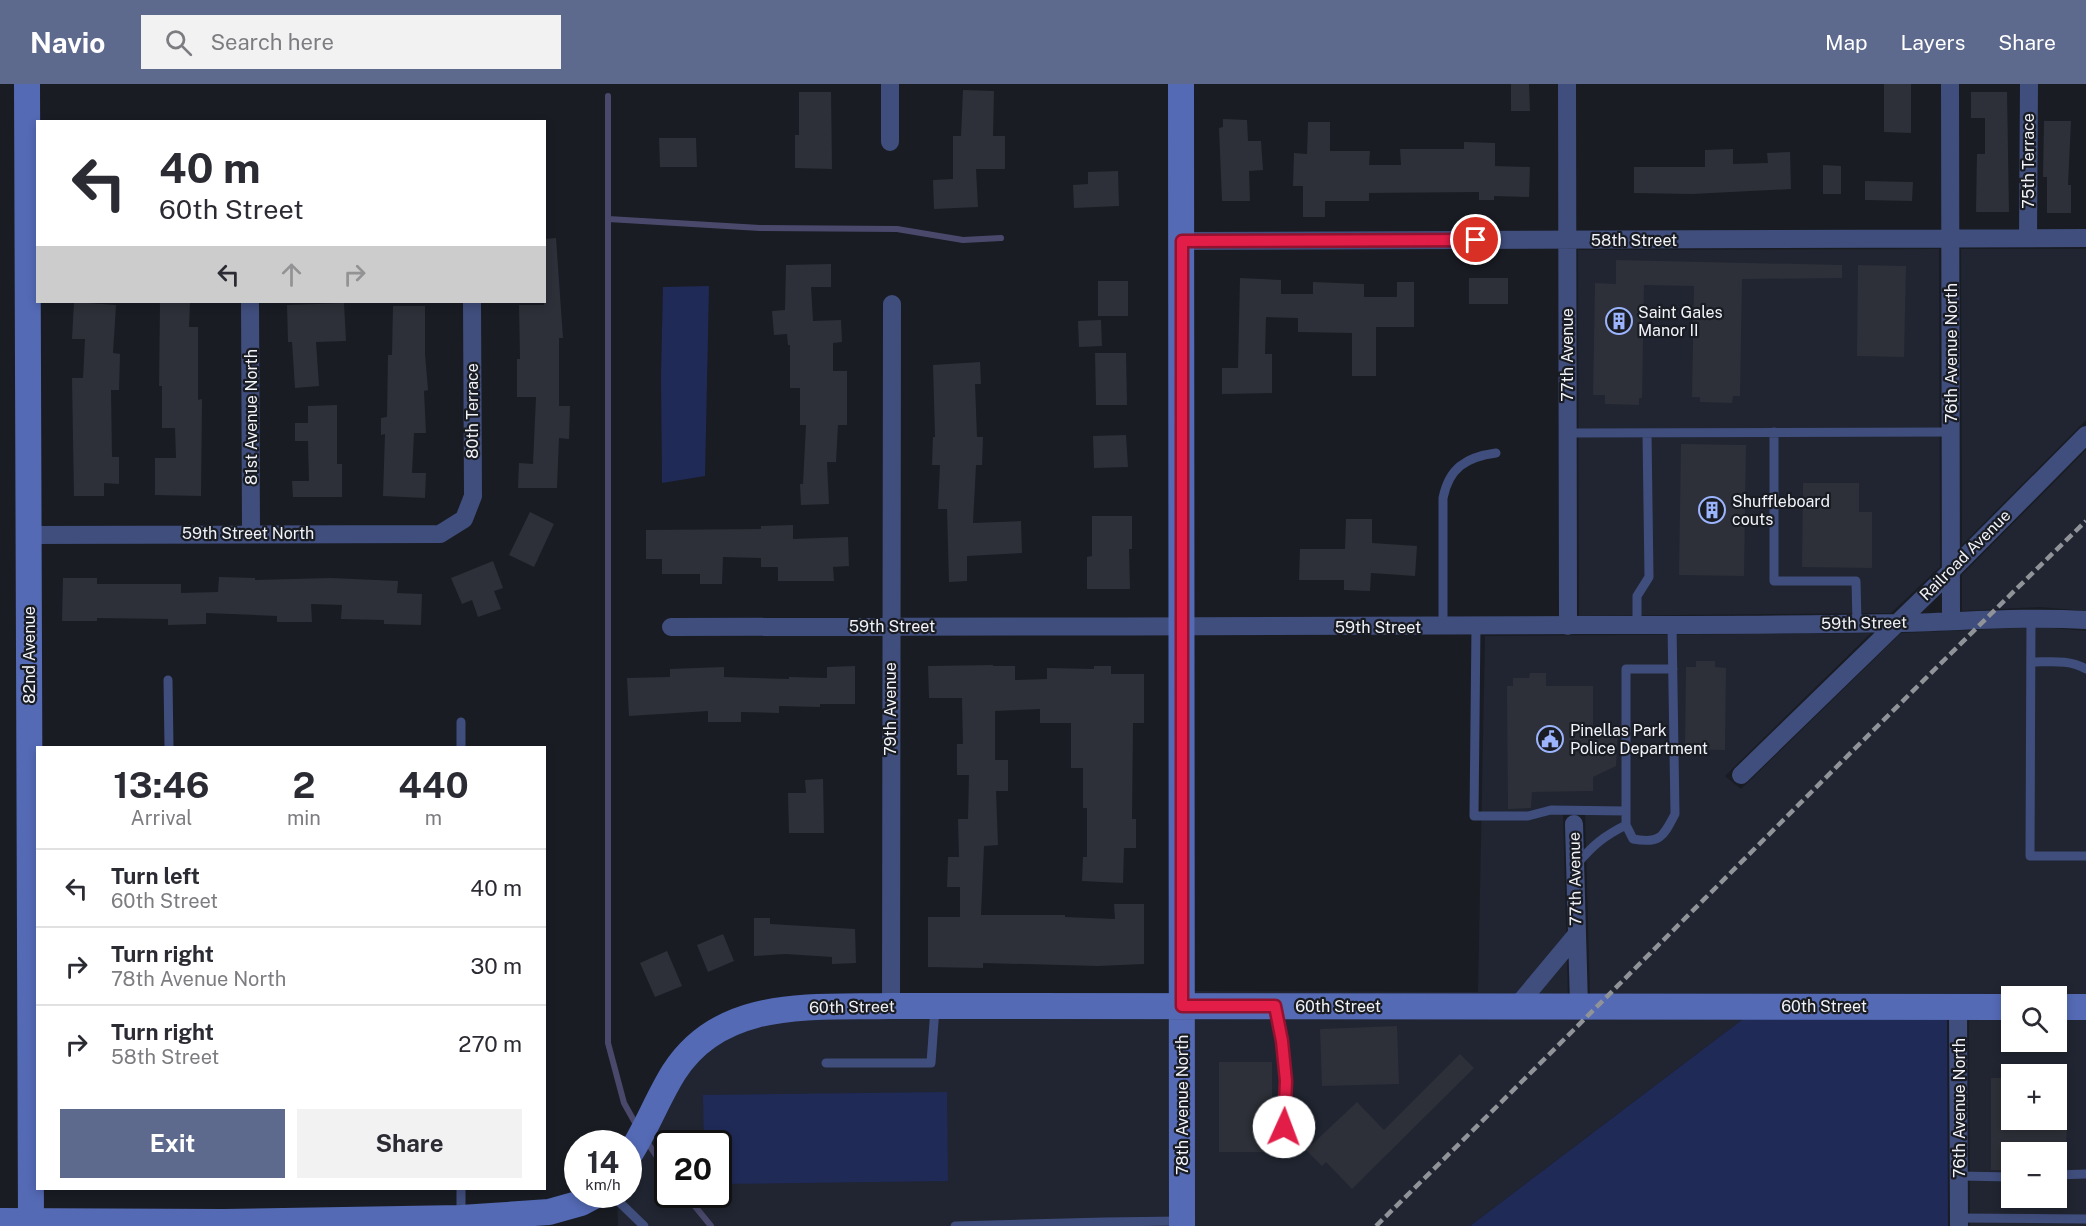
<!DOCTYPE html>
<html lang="en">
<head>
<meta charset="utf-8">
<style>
	body { margin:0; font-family:"Public Sans",sans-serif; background:#f2f2f3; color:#2b2b33; height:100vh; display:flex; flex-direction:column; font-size:22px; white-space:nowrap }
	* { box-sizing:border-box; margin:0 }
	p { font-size:20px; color:#7c7c81 }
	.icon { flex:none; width:33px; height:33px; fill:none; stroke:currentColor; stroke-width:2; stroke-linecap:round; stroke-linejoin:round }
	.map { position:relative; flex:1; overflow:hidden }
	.sheet { position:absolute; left:36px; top:662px; width:510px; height:444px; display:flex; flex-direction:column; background:#fff; border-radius:0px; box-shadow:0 3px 9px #0003 }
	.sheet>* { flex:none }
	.banner { position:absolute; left:36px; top:36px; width:510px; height:183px; border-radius:0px; box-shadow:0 3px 9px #0003; background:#fff; color:#2b2b33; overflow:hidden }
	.tools { position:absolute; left:2001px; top:902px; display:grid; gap:12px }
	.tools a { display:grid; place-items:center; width:66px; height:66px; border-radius:0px; background:#fff; box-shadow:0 3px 9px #0003; font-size:30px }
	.speed { position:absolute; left:564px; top:1046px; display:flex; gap:12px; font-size:30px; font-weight:700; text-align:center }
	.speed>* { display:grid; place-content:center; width:78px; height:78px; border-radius:50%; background:#fff; box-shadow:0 3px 9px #0003; line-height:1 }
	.speed small { font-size:15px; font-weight:400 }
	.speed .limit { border:3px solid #111; border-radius:9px; background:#fff; color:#111 }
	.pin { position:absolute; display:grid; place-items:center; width:51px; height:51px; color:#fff; margin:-26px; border:3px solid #fff; border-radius:50%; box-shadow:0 2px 6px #0007 }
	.me { position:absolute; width:66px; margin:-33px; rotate:2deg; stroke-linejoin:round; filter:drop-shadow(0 0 4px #0008) }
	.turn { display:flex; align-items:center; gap:21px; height:126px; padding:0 24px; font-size:27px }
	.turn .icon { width:78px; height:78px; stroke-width:2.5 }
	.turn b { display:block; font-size:42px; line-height:51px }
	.lanes { display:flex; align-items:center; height:57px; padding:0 24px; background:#0003; justify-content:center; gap:30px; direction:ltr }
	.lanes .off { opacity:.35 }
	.eta { display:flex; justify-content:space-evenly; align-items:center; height:102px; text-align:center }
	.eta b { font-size:36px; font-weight:700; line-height:42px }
	.primary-button { display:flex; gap:12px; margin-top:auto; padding:12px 24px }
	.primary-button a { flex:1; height:69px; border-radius:0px; background:#5e698e; color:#fff; font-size:24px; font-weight:700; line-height:69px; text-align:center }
	.primary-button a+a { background:#f2f2f3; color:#2b2b33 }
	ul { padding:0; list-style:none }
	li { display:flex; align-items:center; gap:18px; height:78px; padding:0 24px; border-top:2px solid #e1e1e2 }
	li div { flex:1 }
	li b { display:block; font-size:22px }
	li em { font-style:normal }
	header { display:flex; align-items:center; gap:36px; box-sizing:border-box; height:84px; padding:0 30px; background:#5e698e; color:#fff }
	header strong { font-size:28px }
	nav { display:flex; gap:33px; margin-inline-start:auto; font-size:21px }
	.search { width:420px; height:54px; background:#f2f2f3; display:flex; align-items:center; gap:15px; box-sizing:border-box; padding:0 21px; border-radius:0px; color:#7c7c81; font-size:22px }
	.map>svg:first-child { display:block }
	.built { fill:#202531; fill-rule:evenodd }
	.green { fill:#1f2a57 }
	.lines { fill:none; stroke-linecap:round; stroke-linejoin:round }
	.stream { stroke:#4a496c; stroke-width:6 }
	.building { fill:#2d3038 }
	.lane { stroke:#404e7d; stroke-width:9 }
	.street { stroke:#404e7d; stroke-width:18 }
	.secondary { stroke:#546ab5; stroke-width:26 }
	.rail { stroke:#909398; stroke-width:4.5; stroke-dasharray:9 4.5; stroke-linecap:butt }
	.route-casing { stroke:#92132f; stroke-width:15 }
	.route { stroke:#e11d48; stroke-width:10 }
	.labels { text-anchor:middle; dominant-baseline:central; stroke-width:4.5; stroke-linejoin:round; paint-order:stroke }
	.street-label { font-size:16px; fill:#f1f3f8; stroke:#191c23 }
	.poi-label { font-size:16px; fill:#f1f3f8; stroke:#191c23; text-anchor:start }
</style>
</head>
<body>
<header>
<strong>Navio</strong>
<div class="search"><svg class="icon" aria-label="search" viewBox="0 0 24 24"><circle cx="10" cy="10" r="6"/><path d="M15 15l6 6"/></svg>Search here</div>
<nav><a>Map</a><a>Layers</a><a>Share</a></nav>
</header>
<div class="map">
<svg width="2086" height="1142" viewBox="0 0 2086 1142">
	<rect width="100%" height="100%" fill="#191c23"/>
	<path class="built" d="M1939,165L1940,483L1891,529L1579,532L1578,166Z
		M1961,165H2086V336L1962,461Z
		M2086,366V527L2040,523L1962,527V491Z
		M2040,543L2086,547V913H1590L1585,730L1563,731L1568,912L1193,913V907L1478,908L1485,552L1871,549L1725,692L1741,705L1901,549Z
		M1171,932V1142H618L617,1110H628L629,1092L685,991L706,967L732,949L789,934ZM668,1059H718V1110H668Z
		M1193,932H1747L1470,1142H1193Z
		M1969,933H2011L2012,957H2056L2057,933H2086V1142H1970ZM2012,990H2056V1035H2012ZM2012,1068H2056V1113H2012Z"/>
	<path class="green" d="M709,202L705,392L662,399L661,292L663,203Z
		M1747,932L1947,933L1948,1142H1470Z
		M947,1008L948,1097L719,1100L718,1059H704L703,1011Z"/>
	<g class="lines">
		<path class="stream" d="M608,12V959L624,1019L638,1044
			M608,135L760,144L897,145L963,156L1001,154
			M645,1055L668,1089
			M685,1110L711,1142"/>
	</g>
	<path class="building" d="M1511,0H1529L1530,27H1511Z
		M1884,0H1911V49L1884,48Z
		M963,6L994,7L993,52H1005V85H976L978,123L934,125L933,96L953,95V52H961Z
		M799,8H831L832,85L795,84V51H799Z
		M1971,8H2007L2009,128H1976L1977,70H1985V34H1971Z
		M1223,35L1247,36L1248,57H1261L1263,86L1249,87L1250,117H1222L1219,44L1223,43Z
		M2044,37H2071L2068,101H2071V129H2047V93H2043Z
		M1308,38H1330V67H1370L1369,81H1401L1400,65H1464V58L1495,59V82L1530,83L1529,113L1494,112V116H1479V108L1369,109V117H1325V133H1303V102H1293L1294,69L1307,70Z
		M659,54H696L697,83H660Z
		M1733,65V80L1768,79L1767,69L1790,68L1791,105L1692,110L1634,109V83H1705V66Z
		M1823,81L1841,82V110H1823Z
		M1118,87L1119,122L1074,124L1073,101L1088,100V88Z
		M1865,97L1913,98L1912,117L1865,116Z
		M556,154L563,254H559V322H570L569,355L559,354L557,404H518L519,379L533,380L536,313H517V275H520L519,221H544V155Z
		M1616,176L1842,181V194L1742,195L1740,312H1733L1732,319L1700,318V313H1692L1694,202L1644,201L1642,314H1639V321L1605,320V311H1593L1595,199L1616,200Z
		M831,180V203H811L813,237L841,236L842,258L833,259V287H847V341H838L836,378H827L829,420L801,421L800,400H803L806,341H800V304H790V261H788L787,250L774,251L772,227L785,226L786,181Z
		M1858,181L1906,182L1904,273L1857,272Z
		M1240,194L1281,196V210H1313V198L1364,200V213H1397V198H1414V243H1376V292H1352V249L1298,248V234L1266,233L1265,270H1272V309L1222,310V284H1238Z
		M1469,194H1508V220H1469Z
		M1098,197H1128V232H1098Z
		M74,218L116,221L113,269L120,270L119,306H111L112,373H119V400L104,399V412H74L72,294H83L85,255H72Z
		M160,218H190L189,243H198V316L202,315L201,412L155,411V374H176L175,344H162V302H159Z
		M344,219L346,257L316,258L319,302L295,304L292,258H288L287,221Z
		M393,222H425V270L428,306L424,307L426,349H414L412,389H426L425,414L383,412L385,350L381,351V334L387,333L388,271H392Z
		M1101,236L1102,262L1079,263L1078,237Z
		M1095,269H1126L1127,321H1096Z
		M980,278L981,300H975L977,353H983L982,381H976L973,439L1021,437L1022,469L967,472V497L949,498L947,425H938L940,381H932L933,353H935L933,281Z
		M337,321V380H342V413H293L292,397H309L308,357H295V339H308V322Z
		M1126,351L1128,383L1094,384L1093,352Z
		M1681,360L1746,361L1744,492L1679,491Z
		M1803,399H1859V428H1872V484L1802,483Z
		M530,428L554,440L534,483L509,471Z
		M1092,432H1132V465H1129L1130,505H1087V473L1092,472Z
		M1346,435H1372V459L1417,462L1415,492L1371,489L1370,507L1344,506V496H1299L1300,465H1345Z
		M793,441V455L848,453L849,482L833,483L834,497H778V483H761V474L723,473L722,500H700V490H662V475H646V446L761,445V442Z
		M493,477L503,504L494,507L501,525L478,533L472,516L462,520L451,494Z
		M219,493L255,494V496L331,494L398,497L397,509L422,510L421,541L384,540V536L341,535L342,521L311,520L312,538H277V532L206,529V540L168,541V535L97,534V537H62L63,494H97V500H181V509L218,508Z
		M1696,577H1715V583L1726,584L1725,666L1685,665L1686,583H1696Z
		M993,581V582H1015V596L1047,595V584L1094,585V582H1111V590H1144V639H1133L1132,735H1136V764H1124L1123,799L1082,797L1083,773H1087V724H1083V684H1071V639H1040V625L995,627V676H1008V707H996L998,761L984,762L981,831H1065V833L1115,835L1114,820H1144V880L1098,882L983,879V884L928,883V833H960V803H947L948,773H959L958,735H968L969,691H957V660H963L962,614H929L928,582Z
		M855,582V620H820V623L779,622V629L741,628V638H708V627L629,632L627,594L670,593V585L724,583V593L789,595V593L827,594V583Z
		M1530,589H1546V602H1593V657L1618,646L1616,682L1593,693V707L1532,708L1531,724L1508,725L1507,602H1513V594H1529Z
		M823,695L824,749H789L788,709H806L805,696Z
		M754,834H770V840L855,845L856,879L832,880V873L786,870L754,872Z
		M723,850L734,877L708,888L697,861Z
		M667,867L682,902L655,913L640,879Z
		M1397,942L1399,1000L1322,1002L1320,945Z
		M1460,970L1474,984L1352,1105L1326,1078L1322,1082L1306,1066L1357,1018L1384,1046Z
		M1219,978H1272V1068H1219Z
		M1991,994H2012V1035H2067L2066,1068H2012V1086H1991Z"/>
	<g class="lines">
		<path class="lane" d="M1774,348V497H1856L1857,539
			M1567,349L1951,348
			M2031,534L2030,772H2086
			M1637,541V512L1649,493L1647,349
			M1672,541L1675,730C1663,753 1660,760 1633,755L1626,741V585H1673
			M1443,542V414C1449,384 1466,373 1496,369
			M1476,542L1474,732H1528L1551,726L1626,727
			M2031,578C2049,578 2070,575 2086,585
			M168,596L169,663
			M461,663V638
			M1577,780C1593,761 1604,752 1626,741
			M1275,924C1284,968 1286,999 1285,1043
			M826,979H931L935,924
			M2056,1091L2086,1090
			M1959,1092L2012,1093
			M461,1104V1132
			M611,1110L644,1142
			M1959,1134L2086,1135
			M955,1142L1105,1138
			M1105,1142V1138L1180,1137"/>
		<path class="street" d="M890,0V58
			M1567,0L1568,542
			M1950,0L1951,537
			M2028,154L2029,0
			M1182,157L2086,154
			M250,218L251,449
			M28,451L440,450L464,435L473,412L472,218
			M671,543C977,541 1282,544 1588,541C1690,541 1792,541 1894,539C1958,538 2022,532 2086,536
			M1741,691L1951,487L2086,351
			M1574,740L1579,922
			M891,922L892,220
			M1517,922L1577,850
			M1958,923L1959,1142"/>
		<path class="secondary" d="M27,0L31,1142
			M1181,0L1182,1142
			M2056,923H2086
			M628,1073C646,1046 657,1015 674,988C722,913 813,924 891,922L2012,923
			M0,1137L223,1138L461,1134L549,1128L581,1119L598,1110"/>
		<path class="rail" d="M1376,1142C1614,908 1847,669 2086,437"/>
	</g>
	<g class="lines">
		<defs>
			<path id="route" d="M1284,1043L1286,997L1282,957L1275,922H1182V157L1476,156"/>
		</defs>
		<use href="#route" class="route-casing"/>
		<use href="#route" class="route"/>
	</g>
	<defs>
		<symbol id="building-ring" viewBox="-11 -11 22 22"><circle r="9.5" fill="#191c23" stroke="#9cb4fd" stroke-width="1.5"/><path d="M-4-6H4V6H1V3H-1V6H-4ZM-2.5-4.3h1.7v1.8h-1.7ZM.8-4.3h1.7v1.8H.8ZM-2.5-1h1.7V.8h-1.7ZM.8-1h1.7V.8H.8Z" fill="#9cb4fd"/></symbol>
		<symbol id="civic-ring" viewBox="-11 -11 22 22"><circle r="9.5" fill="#191c23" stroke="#9cb4fd" stroke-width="1.5"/><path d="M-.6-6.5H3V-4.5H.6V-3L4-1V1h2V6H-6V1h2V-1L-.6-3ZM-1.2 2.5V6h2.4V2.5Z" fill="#9cb4fd"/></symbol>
	</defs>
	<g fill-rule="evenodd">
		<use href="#building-ring" x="1604" y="222" width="30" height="30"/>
		<use href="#building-ring" x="1697" y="411" width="30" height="30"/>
		<use href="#civic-ring" x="1535" y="640" width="30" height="30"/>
	</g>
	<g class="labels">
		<g class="street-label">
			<text transform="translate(2028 77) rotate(-90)">75th Terrace</text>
			<text x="1634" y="156">58th Street</text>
			<text transform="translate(1951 269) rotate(-90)">76th Avenue North</text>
			<text transform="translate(1567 271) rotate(-90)">77th Avenue</text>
			<text transform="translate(472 327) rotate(-90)">80th Terrace</text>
			<text transform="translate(251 333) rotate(-90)">81st Avenue North</text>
			<text x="248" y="449">59th Street North</text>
			<text transform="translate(1965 471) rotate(-45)">Railroad Avenue</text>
			<text transform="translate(1864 539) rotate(-1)">59th Street</text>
			<text x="892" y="542">59th Street</text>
			<text x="1378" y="543">59th Street</text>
			<text transform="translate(29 571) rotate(-90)">82nd Avenue</text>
			<text transform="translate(890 625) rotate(-90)">79th Avenue</text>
			<text transform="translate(1575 795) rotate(-91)">77th Avenue</text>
			<text x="1338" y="922">60th Street</text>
			<text x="1824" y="922">60th Street</text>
			<text transform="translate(852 923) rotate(-1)">60th Street</text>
			<text transform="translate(1182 1021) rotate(-90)">78th Avenue North</text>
			<text transform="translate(1959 1024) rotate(-90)">76th Avenue North</text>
		</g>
		<g class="poi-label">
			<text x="1638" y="228">Saint Gales<tspan x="1638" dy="18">Manor II</tspan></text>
			<text x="1732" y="417">Shuffleboard<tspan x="1732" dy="18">couts</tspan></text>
			<text x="1570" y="646">Pinellas Park<tspan x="1570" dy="18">Police Department</tspan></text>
		</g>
	</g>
</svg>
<div class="tools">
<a><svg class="icon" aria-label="search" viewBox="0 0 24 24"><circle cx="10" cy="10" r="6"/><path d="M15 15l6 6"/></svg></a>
<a>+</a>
<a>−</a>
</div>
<div class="speed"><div>14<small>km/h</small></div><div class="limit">20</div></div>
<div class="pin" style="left:1476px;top:156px;background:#d93025"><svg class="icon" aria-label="arrive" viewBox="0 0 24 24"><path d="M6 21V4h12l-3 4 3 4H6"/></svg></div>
<svg class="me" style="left:1284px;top:1043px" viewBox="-20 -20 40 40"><circle r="19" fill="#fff"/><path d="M0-13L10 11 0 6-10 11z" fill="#e11d48"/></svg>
<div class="banner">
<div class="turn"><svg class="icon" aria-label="left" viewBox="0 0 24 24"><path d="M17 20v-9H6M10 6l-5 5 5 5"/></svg><div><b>40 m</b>60th Street</div></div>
<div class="lanes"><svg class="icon" aria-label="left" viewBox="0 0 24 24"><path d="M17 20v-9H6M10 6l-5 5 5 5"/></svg><svg class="icon off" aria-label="ahead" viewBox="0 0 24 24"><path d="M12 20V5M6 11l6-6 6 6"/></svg><svg class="icon off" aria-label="right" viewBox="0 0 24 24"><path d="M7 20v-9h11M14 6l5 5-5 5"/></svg></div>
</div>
<section class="sheet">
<div class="eta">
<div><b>13:46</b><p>Arrival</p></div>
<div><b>2</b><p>min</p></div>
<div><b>440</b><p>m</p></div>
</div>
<ul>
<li><svg class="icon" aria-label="left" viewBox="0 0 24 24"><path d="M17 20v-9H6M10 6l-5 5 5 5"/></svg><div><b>Turn left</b><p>60th Street</p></div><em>40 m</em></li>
<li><svg class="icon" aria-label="right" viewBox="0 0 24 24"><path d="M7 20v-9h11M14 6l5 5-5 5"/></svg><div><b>Turn right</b><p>78th Avenue North</p></div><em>30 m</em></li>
<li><svg class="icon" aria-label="right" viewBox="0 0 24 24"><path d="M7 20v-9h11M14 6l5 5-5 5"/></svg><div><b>Turn right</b><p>58th Street</p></div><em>270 m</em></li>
</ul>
<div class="primary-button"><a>Exit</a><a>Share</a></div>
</section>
</div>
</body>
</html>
